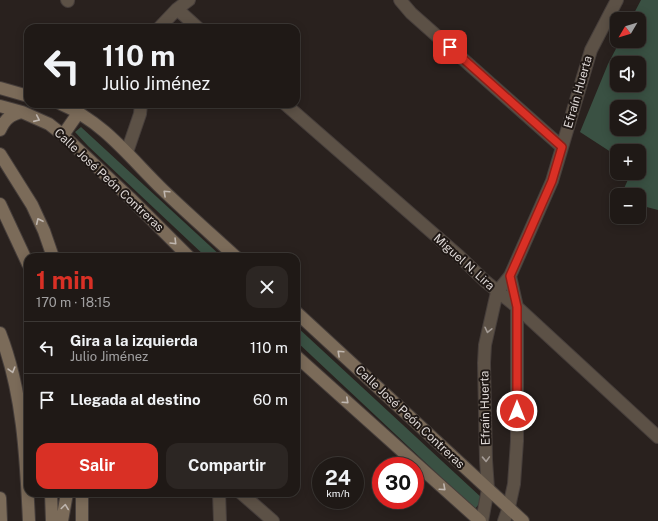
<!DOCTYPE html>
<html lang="es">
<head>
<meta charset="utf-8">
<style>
	body { margin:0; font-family:"Public Sans",sans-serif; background:#2c2623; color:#f1f3f6; height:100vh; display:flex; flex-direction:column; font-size:15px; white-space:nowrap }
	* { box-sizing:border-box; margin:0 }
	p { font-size:13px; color:#a1a0a1 }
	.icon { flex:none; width:22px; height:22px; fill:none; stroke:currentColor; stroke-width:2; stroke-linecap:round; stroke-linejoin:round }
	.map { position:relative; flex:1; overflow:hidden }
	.details { position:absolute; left:24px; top:253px; width:276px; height:244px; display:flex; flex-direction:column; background:#1f1916; border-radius:12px; box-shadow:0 2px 10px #0003,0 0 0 1px #3c3835 }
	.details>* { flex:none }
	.guide { position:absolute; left:24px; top:24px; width:276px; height:84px; border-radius:12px; box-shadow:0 2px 10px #0003,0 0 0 1px #3c3835; background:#1f1916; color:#f1f3f6; overflow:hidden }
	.needle { width:26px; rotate:232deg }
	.buttons { position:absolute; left:610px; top:12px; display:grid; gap:8px }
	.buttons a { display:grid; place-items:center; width:36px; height:36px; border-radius:8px; background:#1f1916; box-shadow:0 2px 10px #0003,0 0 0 1px #3c3835; font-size:20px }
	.speed { position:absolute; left:312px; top:457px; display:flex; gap:8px; font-size:20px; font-weight:700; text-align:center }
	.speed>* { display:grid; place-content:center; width:52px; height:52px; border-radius:50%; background:#1f1916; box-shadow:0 2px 10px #0003,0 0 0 1px #3c3835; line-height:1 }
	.speed small { font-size:10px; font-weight:400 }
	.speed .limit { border:6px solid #d22; background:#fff; color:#111 }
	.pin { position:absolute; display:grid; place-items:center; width:34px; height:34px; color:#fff; margin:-17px; border-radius:8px; box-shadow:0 2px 6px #0006 }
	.me { position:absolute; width:44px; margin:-22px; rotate:0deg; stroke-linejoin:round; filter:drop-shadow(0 0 3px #0008) }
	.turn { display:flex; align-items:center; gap:14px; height:84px; padding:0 12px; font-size:18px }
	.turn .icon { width:52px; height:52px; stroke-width:2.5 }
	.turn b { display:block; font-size:28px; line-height:34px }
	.round { display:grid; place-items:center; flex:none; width:42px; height:42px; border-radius:12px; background:#2c2623 }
	.headline { display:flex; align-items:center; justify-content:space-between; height:68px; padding:0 12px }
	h1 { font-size:24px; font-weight:700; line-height:30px; color:#d93025 }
	.cta { display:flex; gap:8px; margin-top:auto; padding:8px 12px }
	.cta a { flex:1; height:46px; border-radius:12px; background:#d93025; color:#fff; font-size:16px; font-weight:700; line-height:46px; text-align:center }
	.cta a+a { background:#2c2623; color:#f1f3f6 }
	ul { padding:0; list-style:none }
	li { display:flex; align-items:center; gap:12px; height:52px; padding:0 12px; border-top:1px solid #3c3835 }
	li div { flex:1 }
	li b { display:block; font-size:15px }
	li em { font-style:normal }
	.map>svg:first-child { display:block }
	.green { fill:#3a5143; fill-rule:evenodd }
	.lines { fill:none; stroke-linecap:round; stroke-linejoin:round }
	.street-casing { stroke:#463e3b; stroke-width:14 }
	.secondary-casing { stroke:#463e3b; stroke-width:14 }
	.street { stroke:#5c5146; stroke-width:12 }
	.secondary { stroke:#7b6b59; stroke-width:12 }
	.oneway { stroke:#c0b7b0 }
	.oneway2 { stroke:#a49b95 }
	.route-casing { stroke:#8d1f18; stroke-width:10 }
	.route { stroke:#d93025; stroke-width:7 }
	.labels { text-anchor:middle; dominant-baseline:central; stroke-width:4; stroke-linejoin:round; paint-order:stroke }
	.street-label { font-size:12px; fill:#ded8d6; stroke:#1f1815 }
</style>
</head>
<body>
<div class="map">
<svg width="658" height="521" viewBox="0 0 658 521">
	<rect width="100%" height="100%" fill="#29211e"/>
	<path class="green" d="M641,0H658V210L639,205V195H621L631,173H639V151H617V156L580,132L608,64L620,41H639V19H631ZM617,63H639V85H617ZM617,107H639V129H617Z
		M81,127L222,257H206L88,146L75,132Z
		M296,326L483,499L475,509L296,341Z"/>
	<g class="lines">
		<defs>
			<path id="street" d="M67,0L68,1
				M400,0L411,13L562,147
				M177,9L198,28
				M159,28L177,9L189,0
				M285,104L459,256L485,281L517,307L658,437
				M127,152L140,114L141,104
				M219,493L220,521
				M241,493L273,521
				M482,521L488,489L486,460L484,363L485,345L497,292L510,276L552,181L591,50L617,0
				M504,521L509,507L514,484L517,441V307L510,276"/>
			<path id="secondary" d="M0,88L28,96
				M61,104C104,122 131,159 163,190C187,213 212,235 236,257
				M0,106L22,112L49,124L63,135L130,198L189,257
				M0,130C5,119 10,115 22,112
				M63,135L79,112
				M0,154L32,205L44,231L53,257
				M0,204L28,264
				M296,312L523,521
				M0,333C23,392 26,458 29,521
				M296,356L480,521
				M51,493L52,521
				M82,493V521
				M0,498L1,521
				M62,521L67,493"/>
		</defs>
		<use href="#street" class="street-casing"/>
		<use href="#secondary" class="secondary-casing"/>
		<use href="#street" class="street"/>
		<use href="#secondary" class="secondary"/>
	</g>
	<defs><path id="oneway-chevron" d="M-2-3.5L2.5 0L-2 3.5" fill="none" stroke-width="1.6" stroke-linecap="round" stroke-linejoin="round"/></defs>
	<g class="oneway">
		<use href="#oneway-chevron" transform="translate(37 119) rotate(24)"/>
		<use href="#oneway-chevron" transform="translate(166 193) rotate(-137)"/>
		<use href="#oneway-chevron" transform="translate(39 221) rotate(-115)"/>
		<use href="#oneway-chevron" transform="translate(174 242) rotate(45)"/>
		<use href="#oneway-chevron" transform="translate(340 353) rotate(-137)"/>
		<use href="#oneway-chevron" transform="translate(12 370) rotate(74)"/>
		<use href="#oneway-chevron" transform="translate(346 401) rotate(42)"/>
		<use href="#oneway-chevron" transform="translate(443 488) rotate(42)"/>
		<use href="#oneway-chevron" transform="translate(65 507) rotate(-82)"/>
	</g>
	<g class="oneway2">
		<use href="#oneway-chevron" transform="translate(488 330) rotate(103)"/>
		<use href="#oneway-chevron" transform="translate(486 459) rotate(88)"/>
	</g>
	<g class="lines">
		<defs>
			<path id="route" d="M450,47L562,147L552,181L510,276L517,307V411"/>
		</defs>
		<use href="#route" class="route-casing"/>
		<use href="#route" class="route"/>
	</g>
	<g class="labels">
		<g class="street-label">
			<text transform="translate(578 92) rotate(-74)">Efraín Huerta</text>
			<text transform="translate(109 180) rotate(43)">Calle José Peón Contreras</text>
			<text transform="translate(464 262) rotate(42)">Miguel N. Lira</text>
			<text transform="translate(485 408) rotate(-91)">Efraín Huerta</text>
			<text transform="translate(410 417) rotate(43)">Calle José Peón Contreras</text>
		</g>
	</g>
</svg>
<div class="buttons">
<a><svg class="needle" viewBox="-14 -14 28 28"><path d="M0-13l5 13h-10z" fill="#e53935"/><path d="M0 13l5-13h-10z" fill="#a1a0a1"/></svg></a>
<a><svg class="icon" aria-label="sound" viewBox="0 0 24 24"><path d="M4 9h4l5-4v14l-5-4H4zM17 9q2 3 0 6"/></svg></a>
<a><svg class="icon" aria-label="layers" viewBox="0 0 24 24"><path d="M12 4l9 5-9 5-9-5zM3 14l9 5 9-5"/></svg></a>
<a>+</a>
<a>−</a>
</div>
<div class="speed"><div>24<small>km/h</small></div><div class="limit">30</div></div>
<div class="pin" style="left:450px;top:47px;background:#d93025"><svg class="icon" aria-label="arrive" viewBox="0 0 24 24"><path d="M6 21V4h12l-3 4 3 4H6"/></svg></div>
<svg class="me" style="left:517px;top:411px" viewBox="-20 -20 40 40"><circle r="17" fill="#d93025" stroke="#fff" stroke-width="3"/><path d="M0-11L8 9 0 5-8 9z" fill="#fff"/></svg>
<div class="guide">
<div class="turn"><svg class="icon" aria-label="left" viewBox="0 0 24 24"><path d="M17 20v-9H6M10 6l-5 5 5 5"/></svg><div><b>110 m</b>Julio Jiménez</div></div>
</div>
<section class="details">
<div class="headline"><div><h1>1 min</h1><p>170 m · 18:15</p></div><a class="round"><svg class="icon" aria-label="close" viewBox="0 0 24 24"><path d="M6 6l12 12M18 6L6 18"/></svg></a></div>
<ul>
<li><svg class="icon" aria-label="left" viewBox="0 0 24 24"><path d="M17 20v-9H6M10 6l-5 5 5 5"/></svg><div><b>Gira a la izquierda</b><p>Julio Jiménez</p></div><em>110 m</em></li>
<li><svg class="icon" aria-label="arrive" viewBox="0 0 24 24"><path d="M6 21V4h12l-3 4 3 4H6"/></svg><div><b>Llegada al destino</b></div><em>60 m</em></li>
</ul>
<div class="cta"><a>Salir</a><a>Compartir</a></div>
</section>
</div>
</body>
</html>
